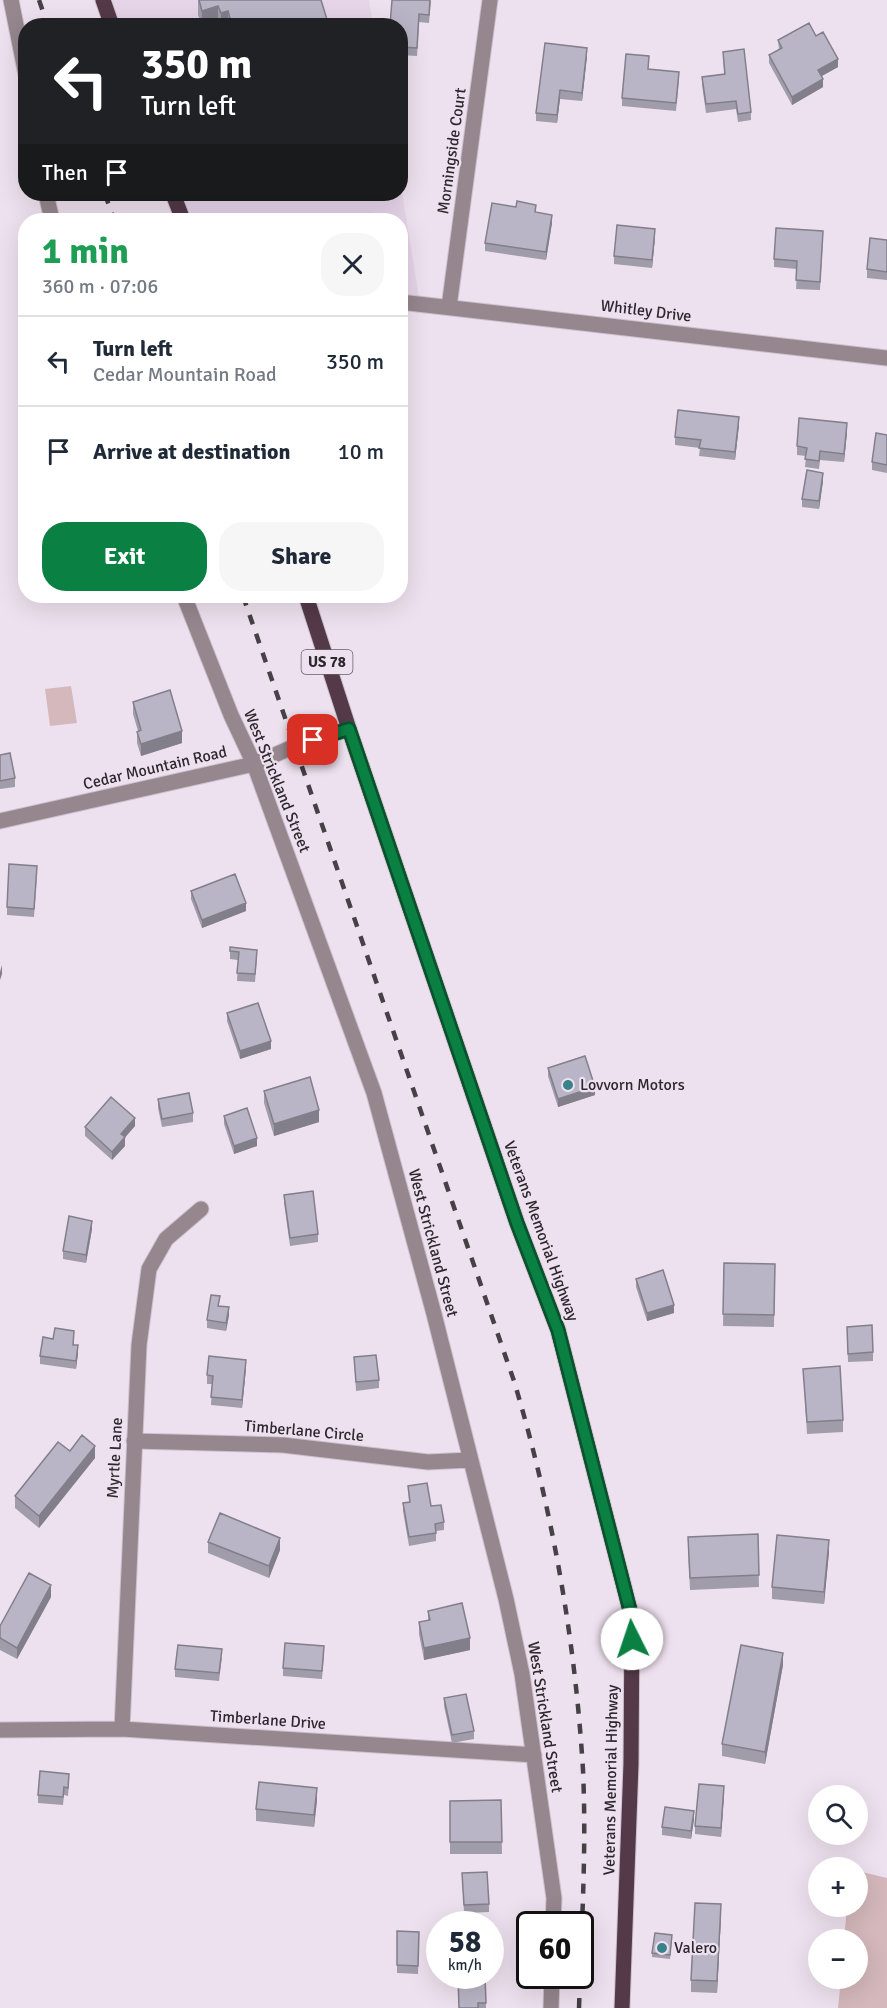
<!DOCTYPE html>
<html lang="en">
<head>
<meta charset="utf-8">
<style>
	body { margin:0; font-family:Signika,sans-serif; background:#f6f6f7; color:#1f2937; height:100vh; display:flex; flex-direction:column; font-size:22px; white-space:nowrap }
	* { box-sizing:border-box; margin:0 }
	p { font-size:20px; color:#747a83 }
	.icon { flex:none; width:33px; height:33px; fill:none; stroke:currentColor; stroke-width:2; stroke-linecap:round; stroke-linejoin:round }
	.map { position:relative; flex:1; overflow:hidden }
	.side { position:absolute; left:18px; top:213px; width:390px; height:390px; display:flex; flex-direction:column; background:#fff; border-radius:24px; box-shadow:0 6px 24px #0002 }
	.side>* { flex:none }
	.hud { position:absolute; left:18px; top:18px; width:390px; height:183px; border-radius:24px; box-shadow:0 6px 24px #0002; background:#202124; color:#fff; overflow:hidden }
	.fabs { position:absolute; left:808px; top:1785px; display:grid; gap:12px }
	.fabs a { display:grid; place-items:center; width:60px; height:60px; border-radius:50%; background:#fff; box-shadow:0 6px 24px #0002; font-size:30px }
	.speed { position:absolute; left:426px; top:1911px; display:flex; gap:12px; font-size:30px; font-weight:700; text-align:center }
	.speed>* { display:grid; place-content:center; width:78px; height:78px; border-radius:50%; background:#fff; box-shadow:0 6px 24px #0002; line-height:1 }
	.speed small { font-size:15px; font-weight:400 }
	.speed .limit { border:3px solid #111; border-radius:9px; background:#fff; color:#111 }
	.pin { position:absolute; display:grid; place-items:center; width:51px; height:51px; color:#fff; margin:-26px; border-radius:12px; box-shadow:0 3px 9px #0006 }
	.me { position:absolute; width:66px; margin:-33px; rotate:356deg; stroke-linejoin:round; filter:drop-shadow(0 0 4px #0008) }
	.turn { display:flex; align-items:center; gap:21px; height:126px; padding:0 24px; font-size:27px }
	.turn .icon { width:78px; height:78px; stroke-width:2.5 }
	.turn b { display:block; font-size:42px; line-height:51px }
	.then { display:flex; align-items:center; height:57px; padding:0 24px; background:#0003; gap:12px; font-size:22px }
	.round { display:grid; place-items:center; flex:none; width:63px; height:63px; border-radius:24px; background:#f6f6f7 }
	.overview { display:flex; align-items:center; justify-content:space-between; height:102px; padding:0 24px }
	h1 { font-size:36px; font-weight:800; line-height:45px; color:#1e9e55 }
	.cta { display:flex; gap:12px; margin-top:auto; padding:12px 24px }
	.cta a { flex:1; height:69px; border-radius:24px; background:#0b8043; color:#fff; font-size:24px; font-weight:800; line-height:69px; text-align:center }
	.cta a+a { background:#f6f6f7; color:#1f2937 }
	ul { padding:0; list-style:none }
	li { display:flex; align-items:center; gap:18px; height:90px; padding:0 24px; border-top:2px solid #e0e1e3 }
	li div { flex:1 }
	li b { display:block; font-size:22px }
	li em { font-style:normal }
	.map>svg:first-child { display:block }
	.built { fill:#e6d4e9 }
	.green { fill:#d4b8bb }
	.lines { fill:none; stroke-linecap:round; stroke-linejoin:round }
	.minor-casing { stroke:#cbc0cc; stroke-width:17 }
	.major-casing { stroke:#cbc0cc; stroke-width:17 }
	.minor { stroke:#96868e; stroke-width:15 }
	.major { stroke:#543948; stroke-width:15 }
	.rail { stroke:#464147; stroke-width:4.5; stroke-dasharray:10 10; stroke-linecap:butt }
	.wall { fill:#a09caa }
	.shaded-wall { fill:#827f8b }
	.building { fill:#bab5c6; stroke:#827f8b; stroke-width:1.5 }
	.route-casing { stroke:#07532c; stroke-width:15 }
	.route { stroke:#0b8043; stroke-width:10 }
	.poi-dot { fill:#3a828a; stroke:#eee1ef; stroke-width:2 }
	.labels { text-anchor:middle; dominant-baseline:central; stroke-width:4.5; stroke-linejoin:round; paint-order:stroke }
	.shield { fill:#eee1ef; stroke:#666067; stroke-width:1.5 }
	.shield-label { font-size:15px; font-weight:bold; fill:#2c282d }
	.street-label { font-size:16px; fill:#2c282d; stroke:#eee1ef }
	.poi-label { font-size:16px; fill:#2c282d; stroke:#eee1ef; text-anchor:start }
</style>
</head>
<body>
<div class="map">
<svg width="887" height="2008" viewBox="0 0 887 2008">
	<rect width="100%" height="100%" fill="#eee1ef"/>
	<path class="built" d="M103,0H369L373,25H112Z
		M401,186L420,303L401,300L400,220H183L173,194H400Z"/>
	<path class="green" d="M71,686L77,723L50,726L45,689Z
		M858,1871L887,1878V2008H838L841,1979L858,1978V1940L844,1939L847,1907L858,1906Z"/>
	<g class="lines">
		<defs>
			<path id="minor" d="M11,0L26,75
				M46,194L52,220
				M400,302L887,358
				M449,307L490,0
				M184,596L231,715L254,764L374,1093L434,1314L506,1599L522,1674L554,1898L553,1924
				M0,821L254,764L295,746L349,729
				M134,1441L283,1445L428,1462L470,1460
				M122,1729L139,1345L149,1269L166,1239L201,1209
				M0,1730L122,1729L534,1755
				M551,2008L552,1976"/>
			<path id="major" d="M103,0L112,26
				M173,194L183,220
				M306,596L349,729L517,1223L558,1330L632,1618L631,1764L622,2008"/>
		</defs>
		<use href="#minor" class="minor-casing"/>
		<use href="#major" class="major-casing"/>
		<use href="#minor" class="minor"/>
		<use href="#major" class="major"/>
		<path class="rail" d="M39,0L48,26
			M105,194L114,220
			M243,596L514,1381C552,1508 575,1638 583,1770C586,1837 583,1904 580,1971
			M579,2008L580,1976"/>
	</g>
	<path class="wall" d="M198,0L329,26H220L218,22L207,26H202L198,15Z
		M431,0L429,23L419,22L417,56L400,55V26Z
		M816,36L838,67L822,76L823,87L792,105L769,63V55L779,50L778,40Z
		M723,52L751,112V120L738,122L736,109L706,113L702,85V77L724,74Z
		M587,56L582,101L560,99L557,123L536,121V113Z
		M648,69L679,80L676,111L622,106V98Z
		M536,212L552,223L546,260L485,251V243Z
		M655,237L652,268L614,264V256Z
		M823,239L820,290L796,289L797,269L774,267V259Z
		M887,240V280L867,278V269Z
		M739,425L735,460L699,456L700,448L675,445V437Z
		M847,432L844,462L820,460L819,469L805,467L806,456L797,455V446Z
		M887,435V473L872,470V462Z
		M823,481L819,509L802,507V499Z
		M133,702L182,743L141,756L137,743V732L138,731L133,714Z
		M0,755L15,778V787L0,789Z
		M37,874L34,917L7,915V907Z
		M191,891L246,911L202,928L191,899Z
		M230,947L257,958L255,982L237,981L238,960L230,959Z
		M227,1013L271,1049L240,1059L227,1021Z
		M548,1068L595,1095L558,1107L548,1076Z
		M264,1091L319,1122L274,1136L264,1103Z
		M158,1099L193,1113V1122L162,1127L158,1108Z
		M224,1116L257,1146L234,1154L224,1124Z
		M135,1126L125,1137V1146L112,1160L85,1136V1127Z
		M284,1195L318,1234V1242L290,1246L284,1203Z
		M92,1229L86,1263L63,1259V1251Z
		M724,1263L775,1264L774,1327L723,1326Z
		M636,1279L674,1313L647,1321L636,1287Z
		M219,1306L229,1315L226,1331L207,1328V1320Z
		M847,1327L873,1352V1361L848,1362Z
		M53,1339H74V1345L78,1353L76,1369L40,1364V1356Z
		M354,1357L379,1380V1388L356,1391Z
		M246,1368L242,1408L211,1405L212,1384H207V1375Z
		M803,1369L843,1420V1432L807,1434Z
		M70,1451L95,1458L39,1528L15,1508V1496Z
		M408,1486L431,1506L444,1522V1530L436,1531V1541L409,1546L403,1511V1503L409,1502Z
		M758,1534L759,1587L690,1590L688,1548Z
		M208,1542L280,1550L269,1578L208,1553Z
		M829,1552L824,1604L772,1599V1587Z
		M51,1597L17,1659L0,1650V1626Z
		M428,1611L470,1650L424,1660L419,1634V1622L428,1620Z
		M324,1654L322,1679L283,1676V1668Z
		M222,1657L219,1681L175,1677V1669Z
		M783,1665L765,1764L722,1756V1744Z
		M444,1698L474,1731V1739L452,1743L444,1706Z
		M69,1782L68,1796L64,1795L63,1805L38,1803V1795Z
		M724,1794L721,1837L695,1834V1826Z
		M317,1800L314,1827L256,1821V1809Z
		M501,1800L502,1854H450V1801Z
		M694,1819L691,1839L662,1835V1827Z
		M462,1873L489,1904V1912L464,1913Z
		M721,1916L717,1993L691,1992V1980Z
		M397,1931L419,1932L418,1974L397,1973Z
		M672,1939L670,1959L652,1957V1953Z
		M485,1976L486,2008H459Z"/>
	<path class="shaded-wall" d="M218,6V22L207,26H202V11Z
		M228,11V26L223,20V26H221V13Z
		M587,48V56L582,101V93Z
		M838,59V67L818,78V70Z
		M823,79V87L792,105V97Z
		M560,90V99L557,123V115Z
		M552,215V223L546,260V252Z
		M655,229V237L652,268V260Z
		M739,417V425L735,460V452Z
		M847,423V432L844,462V454Z
		M823,473V481L819,509V501Z
		M182,731V743L141,756V744Z
		M246,903V911L202,928V920Z
		M2,965V974L0,980V972Z
		M271,1041V1049L240,1059V1051Z
		M595,1087V1095L558,1107V1099Z
		M319,1110V1122L274,1136V1124Z
		M135,1118V1126L121,1142V1134Z
		M125,1137V1146L112,1160V1152Z
		M257,1138V1146L234,1154V1146Z
		M92,1221V1229L86,1263V1255Z
		M674,1305V1313L647,1321V1313Z
		M229,1307V1315L226,1331V1323Z
		M78,1345V1353L76,1369V1361Z
		M246,1360V1368L242,1408V1400Z
		M95,1446V1458L39,1528V1516Z
		M280,1538V1550L269,1578V1566Z
		M829,1540V1552L824,1604V1592Z
		M51,1585V1597L17,1659V1648Z
		M470,1638V1650L424,1660V1648Z
		M783,1653V1665L765,1764V1752Z
		M724,1786V1794L721,1837V1828Z
		M317,1788V1800L314,1827V1815Z
		M694,1811V1819L691,1839V1831Z
		M721,1904V1916L717,1993V1981Z"/>
	<path class="building" d="M199,0H321L329,26H225L223,20L230,18L228,11L221,13L218,6L202,11Z
		M392,0H430L429,15L419,14L417,48L400,47V26H390Z
		M809,23L816,36L823,32L838,59L818,70L823,79L792,97L769,55L782,48L778,40Z
		M545,43L587,48L582,93L560,90L557,115L536,113Z
		M744,49L751,112L738,114L736,101L706,104L702,77L725,74L723,52Z
		M626,54L649,56L648,69L679,72L676,103L622,98Z
		M517,201L536,205L535,212L552,215L546,252L485,243L492,203L516,207Z
		M617,225L655,229L652,260L614,256Z
		M776,228L823,231L820,282L796,280L797,261L774,259Z
		M870,238L887,240V272L867,269Z
		M678,410L739,417L735,452L699,448L701,440L675,437Z
		M799,418L847,423L844,454L820,451L819,461L805,459L807,448L797,446Z
		M876,433L887,435V465L872,462Z
		M807,470L823,473L819,501L802,499Z
		M170,690L182,731L141,744L137,732L141,730L133,702Z
		M10,753L15,778L0,781V755Z
		M9,864L37,866L34,909L7,907Z
		M235,874L246,903L202,920L191,891Z
		M230,947L257,950L255,974L237,973L239,952L230,951Z
		M258,1003L271,1041L240,1051L227,1013Z
		M585,1056L595,1087L558,1099L548,1068Z
		M310,1077L319,1110L274,1124L264,1091Z
		M189,1093L193,1113L162,1119L158,1099Z
		M111,1097L135,1118L121,1134L125,1137L112,1152L85,1127Z
		M247,1108L257,1138L234,1146L224,1116Z
		M313,1191L318,1234L290,1238L284,1195Z
		M69,1216L92,1221L86,1255L63,1251Z
		M724,1263L775,1264L774,1315L723,1314Z
		M663,1270L674,1305L647,1313L636,1279Z
		M211,1295L220,1296L218,1306L229,1307L226,1323L207,1320Z
		M872,1325L873,1352L848,1354L847,1327Z
		M55,1328L74,1331L73,1345H78L76,1361L40,1356L43,1337L53,1339Z
		M376,1355L379,1380L356,1382L354,1357Z
		M209,1356L246,1360L242,1400L211,1397L213,1376L207,1375Z
		M840,1366L843,1420L807,1422L803,1369Z
		M82,1435L95,1446L39,1516L15,1496L58,1442L70,1451Z
		M427,1483L431,1506L441,1505L444,1522L435,1524L436,1533L409,1537L403,1503L410,1502L408,1486Z
		M220,1513L280,1538L269,1566L208,1542Z
		M758,1534L759,1575L690,1578L688,1537Z
		M777,1535L829,1540L824,1592L772,1587Z
		M29,1573L51,1585L17,1648L0,1638V1626Z
		M462,1603L470,1638L424,1648L419,1622L430,1620L428,1611Z
		M285,1643L324,1646L322,1671L283,1668Z
		M178,1645L222,1649L219,1673L175,1669Z
		M741,1645L783,1653L765,1752L722,1744Z
		M466,1694L474,1731L452,1735L444,1698Z
		M40,1771L69,1774L68,1788L64,1787L63,1797L38,1795Z
		M259,1782L317,1788L314,1815L256,1809Z
		M699,1784L724,1786L721,1828L695,1826Z
		M501,1800L502,1842H450V1801Z
		M665,1807L694,1811L691,1831L662,1827Z
		M487,1872L489,1904L464,1905L462,1873Z
		M695,1903L721,1904L717,1981L691,1980Z
		M397,1931L419,1932L418,1966L397,1965Z
		M655,1933L672,1935L670,1955L652,1953Z
		M458,1976H485L486,2003H478V2008H459Z"/>
	<g class="lines">
		<defs>
			<path id="route" d="M313,740L349,729L517,1223L558,1330L632,1618V1639"/>
		</defs>
		<use href="#route" class="route-casing"/>
		<use href="#route" class="route"/>
	</g>
	<g class="poi-dot">
		<circle cx="568" cy="1085" r="6"/>
		<circle cx="662" cy="1948" r="6"/>
	</g>
	<g class="labels">
		<rect class="shield" x="301.5" y="650" width="51" height="24" rx="4.5"/>
		<g class="shield-label">
			<text x="327" y="662">US 78</text>
		</g>
		<g class="street-label">
			<text transform="translate(452 151) rotate(-82)">Morningside Court</text>
			<text transform="translate(646 311) rotate(7)">Whitley Drive</text>
			<text transform="translate(155 768) rotate(-13)">Cedar Mountain Road</text>
			<text transform="translate(277 781) rotate(68)">West Strickland Street</text>
			<text transform="translate(541 1231) rotate(70)">Veterans Memorial Highway</text>
			<text transform="translate(433 1243) rotate(75)">West Strickland Street</text>
			<text transform="translate(304 1431) rotate(5)">Timberlane Circle</text>
			<text transform="translate(115 1458) rotate(-87)">Myrtle Lane</text>
			<text transform="translate(545 1717) rotate(81)">West Strickland Street</text>
			<text transform="translate(268 1720) rotate(4)">Timberlane Drive</text>
			<text transform="translate(611 1780) rotate(-89)">Veterans Memorial Highway</text>
		</g>
		<g class="poi-label">
			<text x="580" y="1085">Lovvorn Motors</text>
			<text x="674" y="1948">Valero</text>
		</g>
	</g>
</svg>
<div class="fabs">
<a><svg class="icon" aria-label="search" viewBox="0 0 24 24"><circle cx="10" cy="10" r="6"/><path d="M15 15l6 6"/></svg></a>
<a>+</a>
<a>−</a>
</div>
<div class="speed"><div>58<small>km/h</small></div><div class="limit">60</div></div>
<div class="pin" style="left:313px;top:740px;background:#d93025"><svg class="icon" aria-label="arrive" viewBox="0 0 24 24"><path d="M6 21V4h12l-3 4 3 4H6"/></svg></div>
<svg class="me" style="left:632px;top:1639px" viewBox="-20 -20 40 40"><circle r="19" fill="#fff"/><path d="M0-13L10 11 0 6-10 11z" fill="#0b8043"/></svg>
<div class="hud">
<div class="turn"><svg class="icon" aria-label="left" viewBox="0 0 24 24"><path d="M17 20v-9H6M10 6l-5 5 5 5"/></svg><div><b>350 m</b>Turn left</div></div>
<div class="then">Then<svg class="icon" aria-label="arrive" viewBox="0 0 24 24"><path d="M6 21V4h12l-3 4 3 4H6"/></svg></div>
</div>
<section class="side">
<div class="overview"><div><h1>1 min</h1><p>360 m · 07:06</p></div><a class="round"><svg class="icon" aria-label="close" viewBox="0 0 24 24"><path d="M6 6l12 12M18 6L6 18"/></svg></a></div>
<ul>
<li><svg class="icon" aria-label="left" viewBox="0 0 24 24"><path d="M17 20v-9H6M10 6l-5 5 5 5"/></svg><div><b>Turn left</b><p>Cedar Mountain Road</p></div><em>350 m</em></li>
<li><svg class="icon" aria-label="arrive" viewBox="0 0 24 24"><path d="M6 21V4h12l-3 4 3 4H6"/></svg><div><b>Arrive at destination</b></div><em>10 m</em></li>
</ul>
<div class="cta"><a>Exit</a><a>Share</a></div>
</section>
</div>
</body>
</html>
